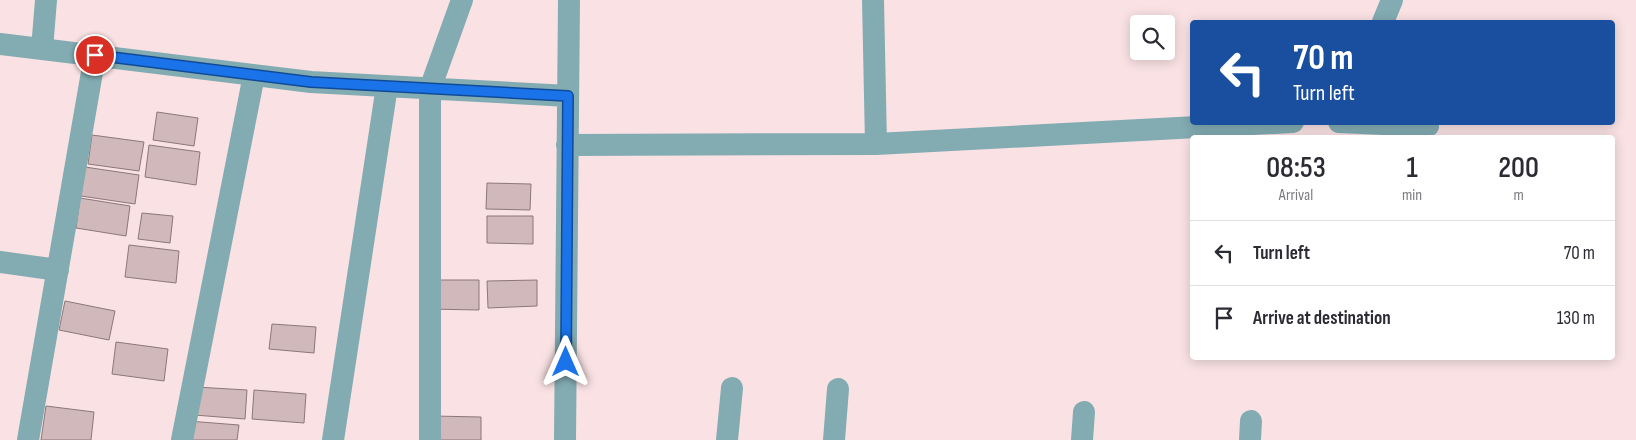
<!DOCTYPE html>
<html lang="en">
<head>
<meta charset="utf-8">
<style>
	body { margin:0; font-family:"Sofia Sans Condensed",sans-serif; background:#f2f2f3; color:#2b2b33; height:100vh; display:flex; flex-direction:column; font-size:19px; white-space:nowrap }
	* { box-sizing:border-box; margin:0 }
	p { font-size:16px; color:#7c7c81 }
	.icon { flex:none; width:28px; height:28px; fill:none; stroke:currentColor; stroke-width:2; stroke-linecap:round; stroke-linejoin:round }
	.map { position:relative; flex:1; overflow:hidden }
	.panel { position:absolute; left:1190px; top:135px; width:425px; height:225px; display:flex; flex-direction:column; background:#fff; border-radius:5px; box-shadow:0 2px 12px #0003 }
	.panel>* { flex:none }
	.guide { position:absolute; left:1190px; top:20px; width:425px; height:105px; border-radius:5px; box-shadow:0 2px 12px #0003; background:#1a4fa0; color:#fff; overflow:hidden }
	.controls { position:absolute; left:1130px; top:15px; display:grid; gap:10px }
	.controls a { display:grid; place-items:center; width:45px; height:45px; border-radius:5px; background:#fff; box-shadow:0 2px 12px #0003; font-size:25px }
	.pin { position:absolute; display:grid; place-items:center; width:42px; height:42px; color:#fff; margin:-21px; border:2px solid #fff; border-radius:50%; box-shadow:0 1px 5px #0007 }
	.me { position:absolute; width:55px; margin:-28px; rotate:0deg; stroke-linejoin:round; filter:drop-shadow(0 0 4px #0008) }
	.turn { display:flex; align-items:center; gap:18px; height:105px; padding:0 20px; font-size:22px }
	.turn .icon { width:65px; height:65px; stroke-width:2.5 }
	.turn b { display:block; font-size:35px; line-height:42px }
	.eta { display:flex; justify-content:space-evenly; align-items:center; height:85px; text-align:center }
	.eta b { font-size:30px; font-weight:600; line-height:35px }
	ul { padding:0; list-style:none }
	li { display:flex; align-items:center; gap:15px; height:65px; padding:0 20px; border-top:1px solid #e1e1e2 }
	li div { flex:1 }
	li b { display:block; font-size:19px }
	li em { font-style:normal }
	.map>svg:first-child { display:block }
	.building { fill:#d0b8bb; stroke:#8c777a }
	.lines { fill:none; stroke-linecap:round; stroke-linejoin:round }
	.street { stroke:#82acb2; stroke-width:22 }
	.route-casing { stroke:#114b97; stroke-width:12 }
	.route { stroke:#1a73e8; stroke-width:9 }
</style>
</head>
<body>
<div class="map">
<svg width="1636" height="440" viewBox="0 0 1636 440">
	<rect width="100%" height="100%" fill="#fae2e4"/>
	<path class="building" d="M157,112L198,118L194,146L153,140Z
		M92,135L144,142L139,171L88,164Z
		M149,145L200,152L196,185L145,177Z
		M85,167L139,175L135,204L81,196Z
		M487,183L531,184L530,210L486,209Z
		M80,198L130,206L126,236L76,228Z
		M142,213L173,216L170,243L138,239Z
		M487,216H533V244L487,243Z
		M129,245L179,251L176,283L125,277Z
		M428,280H479V310L428,309Z
		M537,280V306L488,308L487,281Z
		M65,301L115,311L109,340L59,330Z
		M272,324L316,327L314,353L269,349Z
		M116,342L168,349L164,381L112,374Z
		M196,387L247,390L245,419L194,415Z
		M254,390L306,394L304,423L252,419Z
		M46,406L94,412L91,440H41Z
		M433,416L481,417V440H433Z
		M188,421L239,425L237,440H186Z"/>
	<g class="lines">
		<path class="street" d="M873,0L876,144
			M1383,22L1392,0
			M0,44L311,82L568,96
			M42,49L46,0
			M1339,122L1428,126
			M567,145L876,144L1293,122
			M0,262L58,270
			M28,440L95,55
			M182,440L254,75
			M333,440L387,86
			M430,440V89L462,0
			M565,440L569,0
			M727,440L732,388
			M834,440L838,389
			M1082,440L1084,412
			M1250,440L1251,421"/>
	</g>
	<g class="lines">
		<defs>
			<path id="route" d="M95,55L311,82L568,96L566,362"/>
		</defs>
		<use href="#route" class="route-casing"/>
		<use href="#route" class="route"/>
	</g>
</svg>
<div class="controls">
<a><svg class="icon" aria-label="search" viewBox="0 0 24 24"><circle cx="10" cy="10" r="6"/><path d="M15 15l6 6"/></svg></a>
</div>
<div class="pin" style="left:95px;top:55px;background:#d93025"><svg class="icon" aria-label="arrive" viewBox="0 0 24 24"><path d="M6 21V4h12l-3 4 3 4H6"/></svg></div>
<svg class="me" style="left:566px;top:362px" viewBox="-20 -20 40 40"><path d="M0-17L14 15 0 8-14 15z" fill="#1a73e8" stroke="#fff" stroke-width="4"/></svg>
<div class="guide">
<div class="turn"><svg class="icon" aria-label="left" viewBox="0 0 24 24"><path d="M17 20v-9H6M10 6l-5 5 5 5"/></svg><div><b>70 m</b>Turn left</div></div>
</div>
<section class="panel">
<div class="eta">
<div><b>08:53</b><p>Arrival</p></div>
<div><b>1</b><p>min</p></div>
<div><b>200</b><p>m</p></div>
</div>
<ul>
<li><svg class="icon" aria-label="left" viewBox="0 0 24 24"><path d="M17 20v-9H6M10 6l-5 5 5 5"/></svg><div><b>Turn left</b></div><em>70 m</em></li>
<li><svg class="icon" aria-label="arrive" viewBox="0 0 24 24"><path d="M6 21V4h12l-3 4 3 4H6"/></svg><div><b>Arrive at destination</b></div><em>130 m</em></li>
</ul>
</section>
</div>
</body>
</html>
